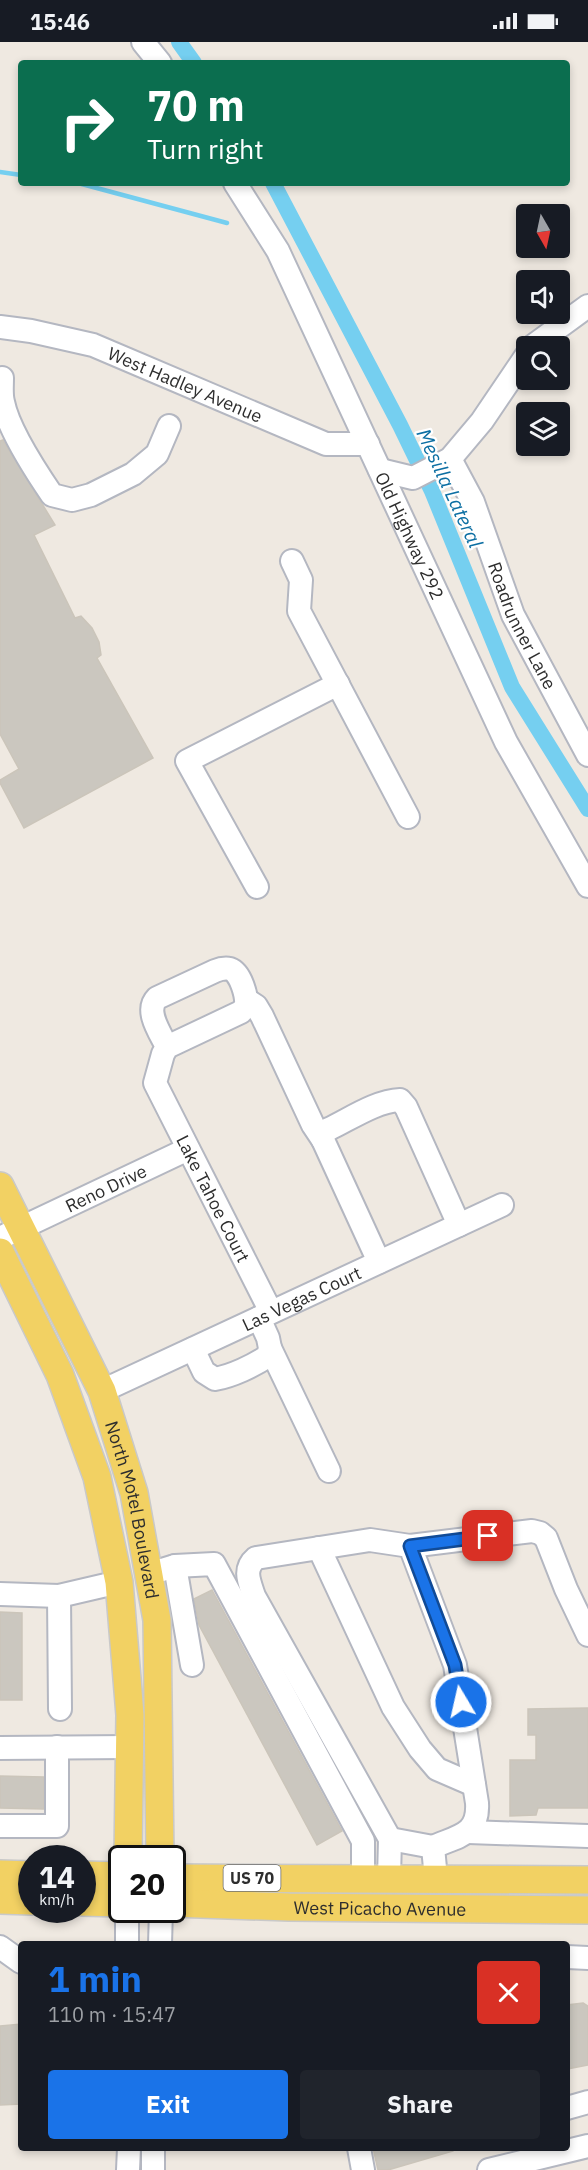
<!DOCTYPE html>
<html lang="en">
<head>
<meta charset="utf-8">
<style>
	body { margin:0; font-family:"IBM Plex Sans",sans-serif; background:#20242c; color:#f1f3f6; height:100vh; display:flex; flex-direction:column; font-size:22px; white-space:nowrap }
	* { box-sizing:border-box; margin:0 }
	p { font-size:20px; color:#9ea1a6 }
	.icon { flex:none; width:33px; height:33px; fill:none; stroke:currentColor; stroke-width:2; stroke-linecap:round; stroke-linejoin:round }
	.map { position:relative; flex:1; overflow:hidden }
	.drawer { position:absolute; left:18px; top:1899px; width:552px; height:210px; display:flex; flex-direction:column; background:#171b24; border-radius:6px; box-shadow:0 3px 9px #0003 }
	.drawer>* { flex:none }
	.top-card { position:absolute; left:18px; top:18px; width:552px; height:126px; border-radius:6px; box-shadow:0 3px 9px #0003; background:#0b6e4f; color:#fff; overflow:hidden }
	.needle { width:39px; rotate:171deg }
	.buttons { position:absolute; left:516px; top:162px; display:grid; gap:12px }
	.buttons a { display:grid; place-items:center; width:54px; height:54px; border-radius:6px; background:#171b24; box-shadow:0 3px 9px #0003; font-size:30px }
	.speed { position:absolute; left:18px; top:1803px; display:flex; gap:12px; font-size:30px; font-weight:700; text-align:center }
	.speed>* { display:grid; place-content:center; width:78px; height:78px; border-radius:50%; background:#171b24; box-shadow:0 3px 9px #0003; line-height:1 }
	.speed small { font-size:15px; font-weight:400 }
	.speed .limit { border:3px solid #111; border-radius:9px; background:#fff; color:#111 }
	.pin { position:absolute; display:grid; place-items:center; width:51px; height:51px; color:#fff; margin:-26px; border-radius:12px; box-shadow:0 3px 9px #0006 }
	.me { position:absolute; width:66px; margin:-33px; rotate:351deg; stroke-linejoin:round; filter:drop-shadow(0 0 4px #0008) }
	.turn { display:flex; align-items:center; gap:21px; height:126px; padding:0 30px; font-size:27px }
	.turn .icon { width:78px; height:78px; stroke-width:2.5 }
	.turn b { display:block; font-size:42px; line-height:51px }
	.round { display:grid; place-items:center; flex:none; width:63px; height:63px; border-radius:6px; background:#20242c }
	.overview { display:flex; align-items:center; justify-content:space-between; height:102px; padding:0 30px }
	h1 { font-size:36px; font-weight:700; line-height:45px; color:#1a73e8 }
	.cta { display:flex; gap:12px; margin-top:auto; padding:12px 30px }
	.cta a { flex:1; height:69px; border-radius:6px; background:#1a73e8; color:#fff; font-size:24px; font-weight:700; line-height:69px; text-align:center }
	.cta a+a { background:#20242c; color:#f1f3f6 }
	.status { display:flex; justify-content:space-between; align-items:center; height:42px; padding:0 30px; background:#171b24; direction:ltr }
	.status svg { height:16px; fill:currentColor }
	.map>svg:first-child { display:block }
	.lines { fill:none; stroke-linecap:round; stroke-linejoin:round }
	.stream { stroke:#75cff0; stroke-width:4.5 }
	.canal { stroke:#75cff0; stroke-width:16 }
	.building { fill:#cbc7bf; stroke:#cbc5ba; stroke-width:1.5 }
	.minor-casing { stroke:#b4b7c1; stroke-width:26 }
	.major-casing { stroke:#c9c9c9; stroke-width:30 }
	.minor { stroke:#fff; stroke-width:22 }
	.major { stroke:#f2d163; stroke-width:27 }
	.route-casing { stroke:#114b97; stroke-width:15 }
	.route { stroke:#1a73e8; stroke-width:10 }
	.labels { text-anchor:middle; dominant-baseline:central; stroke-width:4.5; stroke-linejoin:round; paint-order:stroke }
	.shield { fill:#fff; stroke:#6d6d6d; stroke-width:1.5 }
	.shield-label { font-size:16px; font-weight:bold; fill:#2e2e2e }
	.street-label { font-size:18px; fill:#2e2e2e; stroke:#fff }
	.water-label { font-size:20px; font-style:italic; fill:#0d6fa3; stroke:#fff }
</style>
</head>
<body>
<div class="status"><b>15:46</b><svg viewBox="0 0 49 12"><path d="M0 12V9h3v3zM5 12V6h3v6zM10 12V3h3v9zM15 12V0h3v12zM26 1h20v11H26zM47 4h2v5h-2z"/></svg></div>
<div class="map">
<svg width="588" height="2128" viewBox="0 0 588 2128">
	<rect width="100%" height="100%" fill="#efe9e1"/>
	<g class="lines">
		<path class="stream" d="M0,130L21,133
			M78,141L227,181"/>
		<path class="canal" d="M179,0L194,21
			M273,141L400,383L432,449L512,645L588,767"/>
	</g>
	<path class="building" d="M3,398L55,483L34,493L75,576L81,574L92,586L99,600L101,613L97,616L153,716L24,786L0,741V738L19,727L0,692V399Z
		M212,1548L342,1789L317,1803L199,1583L194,1557Z
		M0,1570L22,1571V1658H0Z
		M588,1666V1766H538L536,1773L510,1774V1718H536V1693H528V1667Z
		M0,1734L44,1735V1767L0,1766Z
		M583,1961L588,1964V2023L567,2027V1963Z
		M21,1982V2062L0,2063V1984Z
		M373,2106H453V2109L388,2128H378Z"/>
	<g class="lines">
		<defs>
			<g id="minor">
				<path d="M143,0L160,21"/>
				<path id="s1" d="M235,141L278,209L506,700L588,844"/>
				<path id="s2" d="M0,285L31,289L93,303L326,402H368"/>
				<path d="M533,304L588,264"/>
				<path d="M2,336C2,344 1,353 3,360C8,386 37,431 52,453L72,458L91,453L133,432L157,412L169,384"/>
				<path id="s3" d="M450,417L473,460L513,573L588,713"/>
				<path d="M380,428L413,436L450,417L482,379L526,314"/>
				<path d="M292,519L301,538L299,569L408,775"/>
				<path d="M257,845L187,719L338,642"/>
				<path d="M247,958L256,964L262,974L313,1083L323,1098"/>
				<path id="s4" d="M167,1005C161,992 144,969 157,956L215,929C220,927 225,926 230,927C241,931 247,954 246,964L241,970L167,1005L163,1012L155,1041L271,1270"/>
				<path id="s5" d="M0,1196L188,1107"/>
				<path d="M379,1220L323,1098V1091L329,1087C350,1077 376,1059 400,1058L406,1065L459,1183"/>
				<path d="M270,1306L329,1429"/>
				<path d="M193,1307L204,1330L215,1337C232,1334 253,1324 268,1314L270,1306L268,1296L259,1276"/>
				<path id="s6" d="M102,1349L502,1163"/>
				<path d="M410,1504L532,1489L540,1491L546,1496L566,1547L588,1593"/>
				<path d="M319,1506L393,1665L420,1707L437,1727L474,1743"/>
				<path d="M175,1524L192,1623"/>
				<path d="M149,1532L175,1524L214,1522L363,1799V1837"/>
				<path d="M0,1552L59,1554L119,1540"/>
				<path d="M59,1554L60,1667"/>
				<path d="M0,1706L130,1705"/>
				<path d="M0,1784H57V1705"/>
				<path d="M468,1790L588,1794"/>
				<path d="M390,1797L433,1805"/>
				<path d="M389,1836L390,1797L254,1554C249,1539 243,1527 256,1516L370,1498L410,1504L455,1623L477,1761C479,1793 458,1794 433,1805L436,1837"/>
				<path d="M127,1902V1868"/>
				<path d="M160,1902L161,1868"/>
				<path d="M0,1905L21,1920"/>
				<path d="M567,1915L588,1916"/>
				<path d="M567,2066L588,2060"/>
				<path d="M153,2106V2128"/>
				<path d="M359,2106L363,2128"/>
				<path d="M128,2128L129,2106"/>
				<path d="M489,2128L588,2104"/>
			</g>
			<g id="major">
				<path id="s7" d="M0,1144L102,1349L134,1451L157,1578L160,1816"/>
				<path d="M0,1210L60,1333L97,1435L119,1540L130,1673L128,1816"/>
				<path d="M0,1832L32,1833"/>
				<path d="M82,1833L122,1834"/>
				<path d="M172,1836L588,1838"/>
				<path d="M0,1858L32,1859"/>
				<path d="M82,1860L122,1861"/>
				<path id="s8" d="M172,1861L289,1865L588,1868"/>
			</g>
		</defs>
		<use href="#minor" class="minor-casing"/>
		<use href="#major" class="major-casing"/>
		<use href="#minor" class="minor"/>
		<use href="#major" class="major"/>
	</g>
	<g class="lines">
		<defs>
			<path id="route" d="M461,1660L455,1623L410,1504L488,1494"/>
		</defs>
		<use href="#route" class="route-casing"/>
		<use href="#route" class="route"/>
	</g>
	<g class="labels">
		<rect class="shield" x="223.5" y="1823" width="57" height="26" rx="4.5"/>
		<g class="shield-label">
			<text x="252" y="1836">US 70</text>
		</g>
		<g class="street-label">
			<text stroke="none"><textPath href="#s2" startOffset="195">West Hadley Avenue</textPath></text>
			<text stroke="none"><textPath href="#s1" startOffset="394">Old Highway 292</textPath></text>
			<text stroke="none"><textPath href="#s3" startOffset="182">Roadrunner Lane</textPath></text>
			<text stroke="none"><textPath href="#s5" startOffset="117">Reno Drive</textPath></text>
			<text stroke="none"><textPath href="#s4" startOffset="432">Lake Tahoe Court</textPath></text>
			<text stroke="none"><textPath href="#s6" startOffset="220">Las Vegas Court</textPath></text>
			<text stroke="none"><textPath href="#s7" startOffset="352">North Motel Boulevard</textPath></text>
			<text stroke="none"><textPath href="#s8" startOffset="208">West Picacho Avenue</textPath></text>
		</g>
		<g class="water-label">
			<text transform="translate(450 446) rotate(65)">Mesilla Lateral</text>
		</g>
	</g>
</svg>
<div class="buttons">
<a><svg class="needle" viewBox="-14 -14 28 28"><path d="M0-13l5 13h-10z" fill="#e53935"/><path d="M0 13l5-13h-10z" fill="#9ea1a6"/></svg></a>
<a><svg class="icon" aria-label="sound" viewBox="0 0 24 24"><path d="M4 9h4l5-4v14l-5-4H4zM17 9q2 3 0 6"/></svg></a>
<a><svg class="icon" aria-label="search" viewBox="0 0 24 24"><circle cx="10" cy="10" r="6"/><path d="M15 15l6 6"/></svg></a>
<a><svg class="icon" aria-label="layers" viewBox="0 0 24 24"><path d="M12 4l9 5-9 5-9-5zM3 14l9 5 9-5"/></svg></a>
</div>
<div class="speed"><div>14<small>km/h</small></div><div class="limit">20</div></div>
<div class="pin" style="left:488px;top:1494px;background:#d93025"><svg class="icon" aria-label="arrive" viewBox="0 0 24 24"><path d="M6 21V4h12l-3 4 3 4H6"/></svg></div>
<svg class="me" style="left:461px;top:1660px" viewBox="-20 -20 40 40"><circle r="17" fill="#1a73e8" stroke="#fff" stroke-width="3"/><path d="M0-11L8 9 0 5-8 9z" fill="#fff"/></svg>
<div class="top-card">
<div class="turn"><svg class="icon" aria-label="right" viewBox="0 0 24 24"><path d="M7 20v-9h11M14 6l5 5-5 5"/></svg><div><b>70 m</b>Turn right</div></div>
</div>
<section class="drawer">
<div class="overview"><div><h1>1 min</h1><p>110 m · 15:47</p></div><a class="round" style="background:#d93025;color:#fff"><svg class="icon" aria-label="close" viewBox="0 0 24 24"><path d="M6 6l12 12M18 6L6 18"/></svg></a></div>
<div class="cta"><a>Exit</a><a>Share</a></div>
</section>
</div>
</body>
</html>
